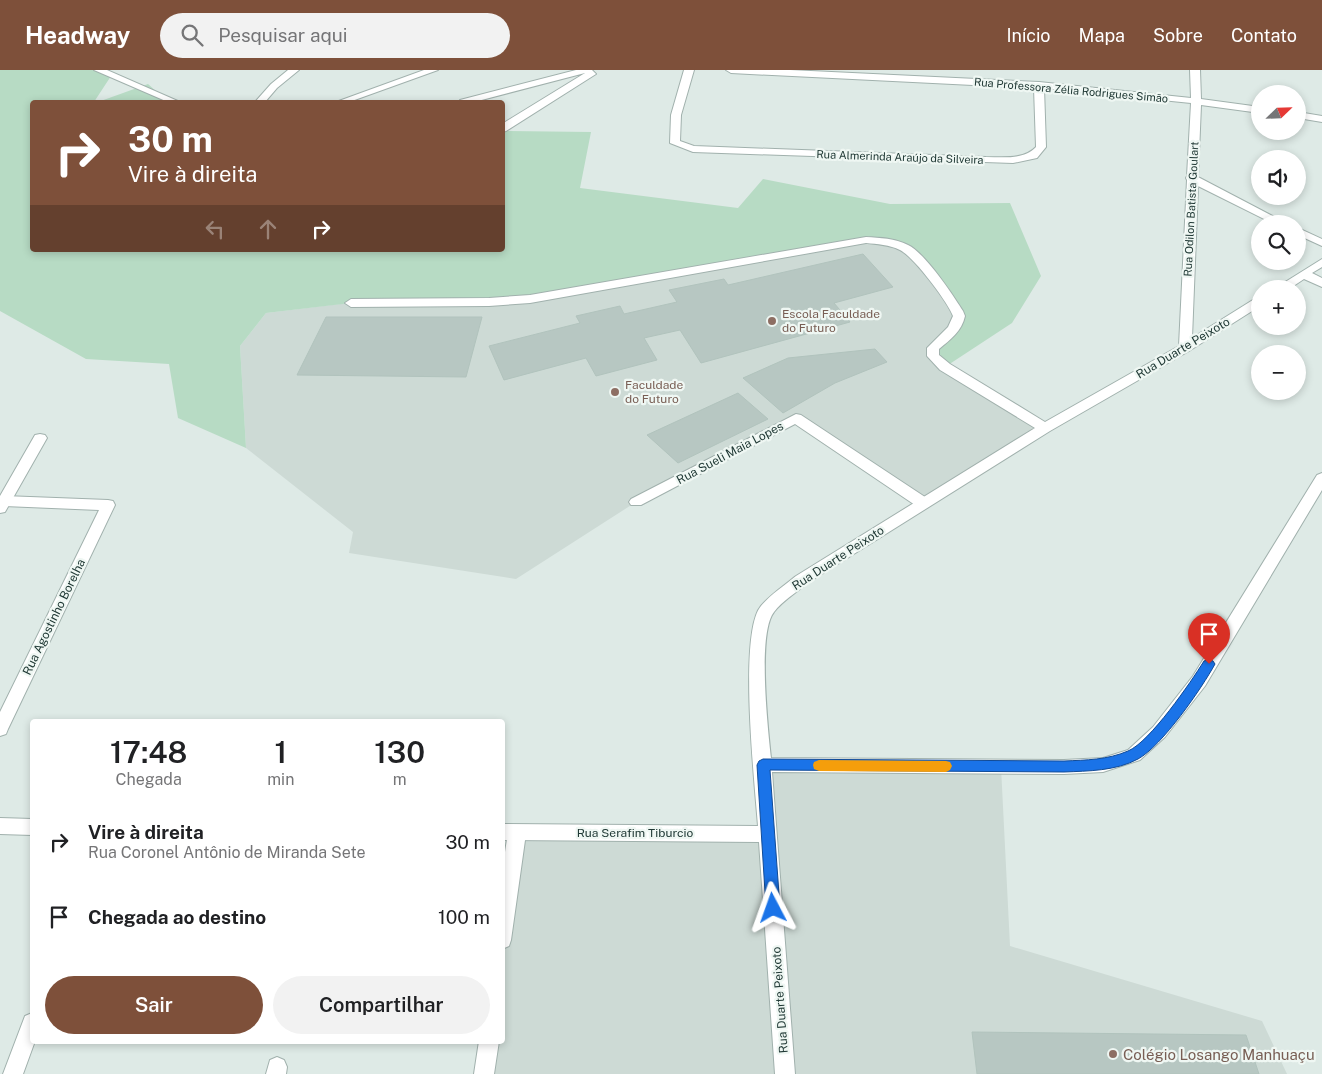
<!DOCTYPE html>
<html lang="pt">
<head>
<meta charset="utf-8">
<style>
	body { margin:0; font-family:"Public Sans",sans-serif; background:#f2f2f2; color:#202124; height:100vh; display:flex; flex-direction:column; font-size:19px; white-space:nowrap }
	* { box-sizing:border-box; margin:0 }
	p { font-size:16px; color:#757577 }
	.icon { flex:none; width:28px; height:28px; fill:none; stroke:currentColor; stroke-width:2; stroke-linecap:round; stroke-linejoin:round }
	.map { position:relative; flex:1; overflow:hidden }
	.drawer { position:absolute; left:30px; top:649px; width:475px; height:325px; display:flex; flex-direction:column; background:#fff; border-radius:5px; box-shadow:0 2px 8px #0003 }
	.drawer>* { flex:none }
	.top-card { position:absolute; left:30px; top:30px; width:475px; height:152px; border-radius:5px; box-shadow:0 2px 8px #0003; background:#7e503a; color:#fff; overflow:hidden }
	.needle { width:32px; rotate:67deg }
	.fabs { position:absolute; left:1251px; top:15px; display:grid; gap:10px }
	.fabs a { display:grid; place-items:center; width:55px; height:55px; border-radius:50%; background:#fff; box-shadow:0 2px 8px #0003; font-size:25px }
	.pin { position:absolute; display:grid; place-items:center; width:42px; height:42px; color:#fff; margin:-51px -21px; border-radius:50% 50% 50% 0; rotate:-45deg; box-shadow:0 0 5px #0007 }
	.pin .icon { rotate:45deg }
	.me { position:absolute; width:55px; margin:-28px; rotate:356deg; stroke-linejoin:round; filter:drop-shadow(0 0 4px #0008) }
	.turn { display:flex; align-items:center; gap:18px; height:105px; padding:0 15px; font-size:22px }
	.turn .icon { width:65px; height:65px; stroke-width:2.5 }
	.turn b { display:block; font-size:35px; line-height:42px }
	.lanes { display:flex; align-items:center; height:48px; padding:0 15px; background:#0003; justify-content:center; gap:25px; direction:ltr }
	.lanes .off { opacity:.35 }
	.eta { display:flex; justify-content:space-evenly; align-items:center; height:85px; text-align:center }
	.eta b { font-size:30px; font-weight:600; line-height:35px }
	.primary-button { display:flex; gap:10px; margin-top:auto; padding:10px 15px }
	.primary-button a { flex:1; height:58px; border-radius:30px; background:#7e503a; color:#fff; font-size:20px; font-weight:600; line-height:58px; text-align:center }
	.primary-button a+a { background:#f2f2f2; color:#202124 }
	ul { padding:0; list-style:none }
	li { display:flex; align-items:center; gap:15px; height:75px; padding:0 15px }
	li div { flex:1 }
	li b { display:block; font-size:19px }
	li em { font-style:normal }
	header { display:flex; align-items:center; gap:30px; box-sizing:border-box; height:70px; padding:0 25px; background:#7e503a; color:#fff }
	header strong { font-size:24px }
	nav { display:flex; gap:28px; margin-inline-start:auto; font-size:18px }
	.search { width:350px; height:45px; background:#f2f2f2; display:flex; align-items:center; gap:12px; box-sizing:border-box; padding:0 18px; border-radius:28px; color:#757577; font-size:19px }
	.map>svg:first-child { display:block }
	.built { fill:#cddad5 }
	.green { fill:#b7dbc4 }
	.building { fill:#b7c7c2; stroke:#b1c3bd }
	.lines { fill:none; stroke-linecap:round; stroke-linejoin:round }
	.lane-casing { stroke:#a1b1ad; stroke-width:2 }
	.street-casing { stroke:#a1b1ad; stroke-width:2 }
	.lane { fill:#fff; fill-rule:evenodd }
	.street { fill:#fff; fill-rule:evenodd }
	.route { fill:#1a73e8; stroke:#114b97 }
	.slow { fill:#f59e0b }
	.education-dot { fill:#8d6e63; stroke:#eff7f3; stroke-width:2 }
	.labels { text-anchor:middle; dominant-baseline:central; stroke-width:4.5; stroke-linejoin:round; paint-order:stroke }
	.far-street-label { font-size:11px; fill:#203935; stroke:#eff7f3 }
	.education-label { font-size:12px; fill:#785e54; stroke:#eff7f3; text-anchor:start }
	.street-label { font-size:12px; fill:#203935; stroke:#eff7f3 }
	.near-education-label { font-size:15px; fill:#785e54; stroke:#eff7f3; text-anchor:start }
</style>
</head>
<body>
<header>
<strong>Headway</strong>
<div class="search"><svg class="icon" aria-label="search" viewBox="0 0 24 24"><circle cx="10" cy="10" r="6"/><path d="M15 15l6 6"/></svg>Pesquisar aqui</div>
<nav><a>Início</a><a>Mapa</a><a>Sobre</a><a>Contato</a></nav>
</header>
<div class="map">
<svg width="1322" height="1004" viewBox="0 0 1322 1004">
	<rect width="100%" height="100%" fill="#deeae6"/>
	<path class="built" d="M866,170L907,179L959,245L934,287L1045,358L923,433L796,348L636,432L516,509L349,483L353,462L246,378L240,276L266,243Z
		M763,695L1001,697L1010,876L1262,951L1287,1004H484L489,971H502L503,870L517,763H767Z"/>
	<path class="green" d="M0,0H99L111,6L94,32H32V180H502L503,61L591,62L580,118L738,138L763,109L890,134L1010,133L1041,206L1012,253L945,297L933,286L959,245L907,179L866,170L530,229L351,233L266,243L240,276L246,378L178,348L169,294L86,289L0,241Z
		M148,14L168,32H98Z"/>
	<path class="building" d="M863,184L893,217L834,233L850,252L701,293L680,260L644,268L657,290L596,306L586,288L504,310L489,276L580,253L576,246L620,236L624,244L677,232L669,220L724,209L728,215Z
		M326,247H482L466,307L297,305Z
		M875,279L887,292L835,313L783,343L743,308L788,288Z
		M738,323L768,349L678,393L647,365Z
		M972,962L1246,965L1259,1004H977Z"/>
	<g class="lines">
		<defs>
			<path id="lane" d="M288,0H299L277,18L265,32H255L271,14Z
				M424,0H438L349,32H336Z
				M576,0H592L596,4L506,61L502,62V54L585,3L474,32H459L460,30Z
				M796,344L801,345L928,429L930,433L928,437H918L795,354L641,435H631L629,432L631,429Z
				M4,426L108,430L113,431L115,435L8,659L6,664L0,666V642L99,440L4,436L0,435V427Z
				M517,755L523,758L526,763L511,870L509,876L502,879V801L508,763L511,758Z
				M479,971H499L494,1004H474Z
				M277,987L284,990L287,997L286,1004H266L270,990Z"/>
			<path id="street" d="M94,0H107L180,32H168Z
				M684,0H694L681,45L680,71L694,76L986,87C1003,87 1024,90 1036,77L1034,18L731,3L726,0H790L1039,12L1191,28L1190,0H1200L1201,29L1260,37V43L1201,35L1198,107L1288,154H1274L1198,116L1192,268L1256,228L1260,227V236L1189,281L1050,361L806,514C796,523 782,531 774,542C757,563 768,659 771,688L1064,690L1103,688L1128,680L1153,657L1193,606L1317,405L1322,403V420L1205,616L1165,667L1140,690L1103,702L1064,704L772,702L795,1004H775L759,772L502,770V754L758,756C755,716 738,563 761,536C770,525 785,515 796,506L1035,358L940,300L927,286V278L948,257L953,246C947,231 914,187 900,180C890,175 877,174 866,173L530,233L489,236L351,237L345,233L351,229L489,228L530,225L866,167C880,168 895,168 908,175C925,183 953,225 963,241L965,246C962,261 950,270 939,279V285L950,294L1045,352L1179,276L1187,110L1186,108L1187,106L1191,33L1044,18L1046,77L1037,88L1013,93L693,82L670,73L671,45Z
				M1298,42L1322,46V52L1298,48Z
				M1298,158L1322,169V176L1298,165Z
				M1322,189V197L1312,203L1322,208V217L1304,209L1289,219H1274Z
				M40,364L45,365L47,368L5,442L0,443V426L35,365Z
				M0,748L32,749V765L0,764Z
				M32,943V971H35L23,1004H3L25,946Z"/>
		</defs>
		<use href="#lane" class="lane-casing"/>
		<use href="#street" class="street-casing"/>
		<use href="#lane" class="lane"/>
		<use href="#street" class="street"/>
	</g>
	<path class="route" d="M1209,589L1213,591L1215,594C1202,618 1162,676 1138,689C1116,701 1088,701 1064,702L770,700L780,838L778,842L773,844L768,842L766,838L757,695L759,691L763,689L1064,691C1086,690 1107,690 1128,681C1150,672 1191,612 1204,591Z"/>
	<path class="slow" d="M819,690L946,691L950,692L952,696L950,700L946,702L819,701L814,699L813,695L814,692Z"/>
	<g class="education-dot">
		<circle cx="772" cy="251" r="5"/>
		<circle cx="615" cy="322" r="5"/>
		<circle cx="1113" cy="984" r="5"/>
	</g>
	<g class="labels">
		<g class="far-street-label">
			<text transform="translate(1071 20) rotate(5)">Rua Professora Zélia Rodrigues Simão</text>
			<text transform="translate(900 87) rotate(2)">Rua Almerinda Araújo da Silveira</text>
			<text transform="translate(1191 139) rotate(-87)">Rua Odilon Batista Goulart</text>
		</g>
		<g class="education-label">
			<text x="782" y="244">Escola Faculdade<tspan x="782" dy="14">do Futuro</tspan></text>
			<text x="625" y="315">Faculdade<tspan x="625" dy="14">do Futuro</tspan></text>
		</g>
		<g class="street-label">
			<text transform="translate(1183 278) rotate(-31)">Rua Duarte Peixoto</text>
			<text transform="translate(730 383) rotate(-28)">Rua Sueli Maia Lopes</text>
			<text transform="translate(838 488) rotate(-33)">Rua Duarte Peixoto</text>
			<text transform="translate(54 547) rotate(-64)">Rua Agostinho Borelha</text>
			<text x="635" y="763">Rua Serafim Tiburcio</text>
			<text transform="translate(780 930) rotate(-94)">Rua Duarte Peixoto</text>
		</g>
		<g class="near-education-label">
			<text x="1123" y="984">Colégio Losango Manhuaçu</text>
		</g>
	</g>
</svg>
<div class="fabs">
<a><svg class="needle" viewBox="-14 -14 28 28"><path d="M0-13l5 13h-10z" fill="#e53935"/><path d="M0 13l5-13h-10z" fill="#757577"/></svg></a>
<a><svg class="icon" aria-label="sound" viewBox="0 0 24 24"><path d="M4 9h4l5-4v14l-5-4H4zM17 9q2 3 0 6"/></svg></a>
<a><svg class="icon" aria-label="search" viewBox="0 0 24 24"><circle cx="10" cy="10" r="6"/><path d="M15 15l6 6"/></svg></a>
<a>+</a>
<a>−</a>
</div>
<div class="pin" style="left:1209px;top:594px;background:#d93025"><svg class="icon" aria-label="arrive" viewBox="0 0 24 24"><path d="M6 21V4h12l-3 4 3 4H6"/></svg></div>
<svg class="me" style="left:773px;top:838px" viewBox="-20 -20 40 40"><path d="M0-17L14 15 0 8-14 15z" fill="#1a73e8" stroke="#fff" stroke-width="4"/></svg>
<div class="top-card">
<div class="turn"><svg class="icon" aria-label="right" viewBox="0 0 24 24"><path d="M7 20v-9h11M14 6l5 5-5 5"/></svg><div><b>30 m</b>Vire à direita</div></div>
<div class="lanes"><svg class="icon off" aria-label="left" viewBox="0 0 24 24"><path d="M17 20v-9H6M10 6l-5 5 5 5"/></svg><svg class="icon off" aria-label="ahead" viewBox="0 0 24 24"><path d="M12 20V5M6 11l6-6 6 6"/></svg><svg class="icon" aria-label="right" viewBox="0 0 24 24"><path d="M7 20v-9h11M14 6l5 5-5 5"/></svg></div>
</div>
<section class="drawer">
<div class="eta">
<div><b>17:48</b><p>Chegada</p></div>
<div><b>1</b><p>min</p></div>
<div><b>130</b><p>m</p></div>
</div>
<ul>
<li><svg class="icon" aria-label="right" viewBox="0 0 24 24"><path d="M7 20v-9h11M14 6l5 5-5 5"/></svg><div><b>Vire à direita</b><p>Rua Coronel Antônio de Miranda Sete</p></div><em>30 m</em></li>
<li><svg class="icon" aria-label="arrive" viewBox="0 0 24 24"><path d="M6 21V4h12l-3 4 3 4H6"/></svg><div><b>Chegada ao destino</b></div><em>100 m</em></li>
</ul>
<div class="primary-button"><a>Sair</a><a>Compartilhar</a></div>
</section>
</div>
</body>
</html>
